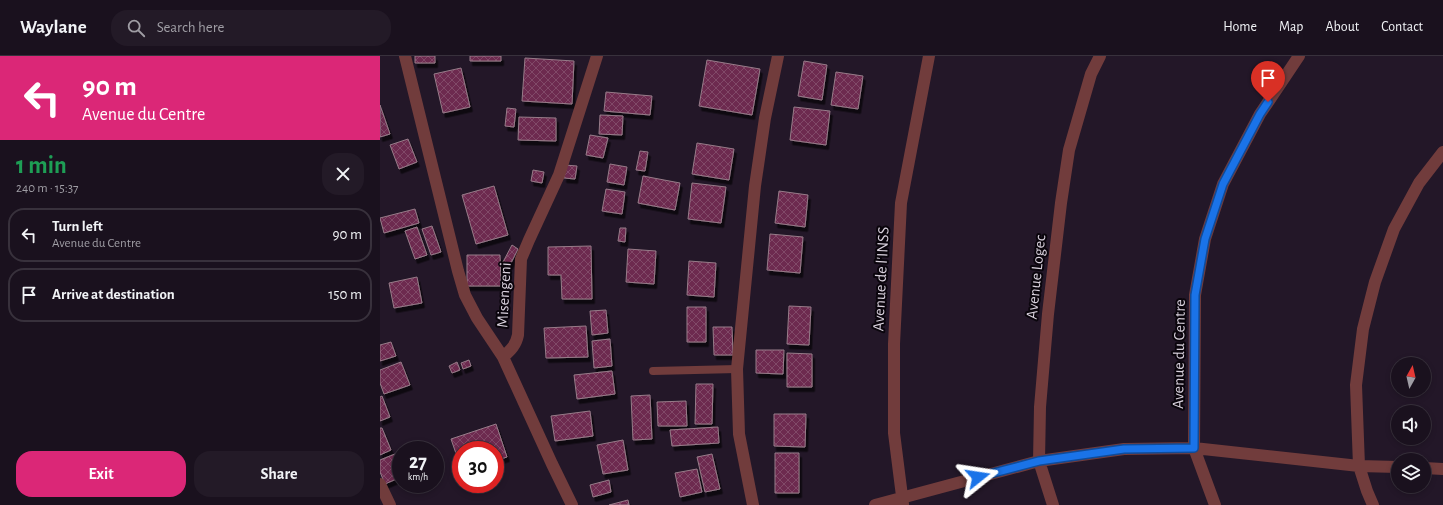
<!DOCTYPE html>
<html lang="en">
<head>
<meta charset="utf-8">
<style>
	body { margin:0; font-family:"Alegreya Sans",sans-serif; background:#231a27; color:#f1f3f6; height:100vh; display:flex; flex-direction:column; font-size:15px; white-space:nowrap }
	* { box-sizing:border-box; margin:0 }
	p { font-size:13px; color:#9f9da4 }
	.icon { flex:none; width:22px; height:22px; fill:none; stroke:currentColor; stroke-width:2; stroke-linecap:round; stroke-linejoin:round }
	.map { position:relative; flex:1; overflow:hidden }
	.panel { display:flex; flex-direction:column; background:#1a111e; width:380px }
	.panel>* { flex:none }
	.top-card { background:#db2777; color:#fff; overflow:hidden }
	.needle { width:26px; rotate:8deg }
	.buttons { position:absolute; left:1011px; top:301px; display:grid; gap:8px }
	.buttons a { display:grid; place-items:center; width:40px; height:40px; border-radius:50%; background:#1a111e; box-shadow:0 2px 6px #0003,0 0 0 1px #38313c; font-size:20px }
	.speed { position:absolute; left:12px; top:385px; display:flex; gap:8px; font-size:20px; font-weight:700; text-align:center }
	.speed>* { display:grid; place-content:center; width:52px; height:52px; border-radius:50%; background:#1a111e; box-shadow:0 2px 6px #0003,0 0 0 1px #38313c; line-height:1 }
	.speed small { font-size:10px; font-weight:400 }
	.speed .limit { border:6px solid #d22; background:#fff; color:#111 }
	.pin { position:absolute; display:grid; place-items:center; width:34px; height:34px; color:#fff; margin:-41px -17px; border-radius:50% 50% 50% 0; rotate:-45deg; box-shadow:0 0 4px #0007 }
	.pin .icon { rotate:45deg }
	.me { position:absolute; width:44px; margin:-22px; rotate:75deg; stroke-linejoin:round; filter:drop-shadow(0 0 3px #0008) }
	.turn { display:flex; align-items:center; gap:14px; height:84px; padding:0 16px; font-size:18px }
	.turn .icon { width:52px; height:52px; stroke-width:2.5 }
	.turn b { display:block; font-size:28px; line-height:34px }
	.round { display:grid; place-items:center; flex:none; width:42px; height:42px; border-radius:16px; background:#231a27 }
	.overview { display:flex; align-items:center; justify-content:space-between; height:68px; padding:0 16px }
	h1 { font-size:24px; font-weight:700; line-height:30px; color:#1e9e55 }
	.button { display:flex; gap:8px; margin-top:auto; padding:8px 16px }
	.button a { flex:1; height:46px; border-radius:16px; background:#db2777; color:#fff; font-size:16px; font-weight:700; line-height:46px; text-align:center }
	.button a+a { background:#231a27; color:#f1f3f6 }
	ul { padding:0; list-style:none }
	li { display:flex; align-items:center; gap:12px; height:54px; margin:0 8px 6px; padding:0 8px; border:2px solid #38313c; border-radius:16px }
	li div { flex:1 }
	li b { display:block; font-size:15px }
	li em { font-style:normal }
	header { display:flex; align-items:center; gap:24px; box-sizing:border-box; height:56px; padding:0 20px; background:#1a111e; border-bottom:1px solid #38313c }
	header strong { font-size:19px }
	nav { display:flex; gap:22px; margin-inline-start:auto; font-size:14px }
	.search { width:280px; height:36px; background:#231a27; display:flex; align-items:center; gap:10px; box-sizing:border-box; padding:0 14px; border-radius:16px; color:#9f9da4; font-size:15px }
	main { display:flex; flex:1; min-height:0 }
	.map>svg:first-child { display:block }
	.building { fill:url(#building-cross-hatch); stroke:#977c89; filter:url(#shadow) }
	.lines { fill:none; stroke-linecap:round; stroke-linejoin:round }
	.service { stroke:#713c3c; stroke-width:8 }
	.minor { stroke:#713c3c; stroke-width:12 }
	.route-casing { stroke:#114b97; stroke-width:10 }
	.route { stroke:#1a73e8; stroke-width:7 }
	.labels { text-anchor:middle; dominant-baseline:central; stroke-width:4; stroke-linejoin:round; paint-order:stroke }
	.street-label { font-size:16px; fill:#d9d1dd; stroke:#0a050c }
</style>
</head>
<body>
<header>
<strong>Waylane</strong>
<div class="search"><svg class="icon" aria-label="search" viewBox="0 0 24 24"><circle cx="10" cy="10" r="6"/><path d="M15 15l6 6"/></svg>Search here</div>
<nav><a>Home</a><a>Map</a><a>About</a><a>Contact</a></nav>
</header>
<main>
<section class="panel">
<div class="top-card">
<div class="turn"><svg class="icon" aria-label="left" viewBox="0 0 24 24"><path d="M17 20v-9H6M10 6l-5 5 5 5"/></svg><div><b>90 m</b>Avenue du Centre</div></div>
</div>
<div class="overview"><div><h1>1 min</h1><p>240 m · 15:37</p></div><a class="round"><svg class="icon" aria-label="close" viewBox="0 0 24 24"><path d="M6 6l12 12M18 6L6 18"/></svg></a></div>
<ul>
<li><svg class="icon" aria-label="left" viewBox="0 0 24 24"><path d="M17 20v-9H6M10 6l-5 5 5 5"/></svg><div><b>Turn left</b><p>Avenue du Centre</p></div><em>90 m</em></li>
<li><svg class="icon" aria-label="arrive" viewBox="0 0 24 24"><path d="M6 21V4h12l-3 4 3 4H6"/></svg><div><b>Arrive at destination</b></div><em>150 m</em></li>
</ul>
<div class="button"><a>Exit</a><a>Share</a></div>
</section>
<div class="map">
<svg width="1063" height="449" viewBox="0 0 1063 449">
	<defs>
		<pattern id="building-cross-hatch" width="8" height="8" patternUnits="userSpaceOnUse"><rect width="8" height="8" fill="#6d2a4f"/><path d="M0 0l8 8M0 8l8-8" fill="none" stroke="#814868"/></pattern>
		<filter id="shadow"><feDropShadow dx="2.5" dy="4.5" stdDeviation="0" flood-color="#0009"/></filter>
	</defs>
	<rect width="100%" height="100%" fill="#231728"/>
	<path class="building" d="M35,0H55V7H35Z
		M90,0H121V5H90Z
		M145,2L194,5L192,48L142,45Z
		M327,4L380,13L372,59L319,50Z
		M424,5L447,9L442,44L418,40Z
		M81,12L90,51L63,57L54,18Z
		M456,16L483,20L478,53L451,49Z
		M226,36L272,40L270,59L224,55Z
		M0,49L10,78L0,81Z
		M414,51L450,55L446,89L410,84Z
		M127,52L136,53L134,71L125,70Z
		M220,59L243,60L242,79L219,78Z
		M139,61L176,62V85L138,84Z
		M210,79L228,82L223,102L206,99Z
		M28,83L37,106L19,113L10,89Z
		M317,87L354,93L349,124L312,118Z
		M260,95L268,96L265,115L256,114Z
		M230,108L247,111L244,129L227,126Z
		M185,109L197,110L195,123L184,122Z
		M153,114L164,116L162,127L151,125Z
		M263,120L300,127L295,154L258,147Z
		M312,127L346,131L341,167L308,163Z
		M114,130L128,179L96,188L82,139Z
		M226,133L245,136L242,158L222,155Z
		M399,135L428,139L425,171L395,167Z
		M35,153L39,167L4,177L0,162Z
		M52,170L61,196L51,199L42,173Z
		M37,171L47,199L35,203L25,175Z
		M240,172H246L245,186L238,185Z
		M390,178L423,181L420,217L387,214Z
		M132,189L138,193L130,209L123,206Z
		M211,190L212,243H182L181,219H168V191Z
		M248,193L276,195L274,228L246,226Z
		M87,199H120L121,230H87Z
		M309,205L336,207L334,241L307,239Z
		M37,221L42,247L14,252L9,227Z
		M409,250L431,251L429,289L407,288Z
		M307,251H326V286H307Z
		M226,254L228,277L212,279L210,255Z
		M206,270L208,301L166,302L164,272Z
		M333,271H352L353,299H334Z
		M230,283L232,310L214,312L212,285Z
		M11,286L16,300L0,305V289Z
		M376,294H404L403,318L376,317Z
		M407,297L432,298V331H407Z
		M89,304L91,310L83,313L81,307Z
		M21,306L30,329L4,338L0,327V314Z
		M77,306L80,314L72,317L69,310Z
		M232,315L235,338L197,343L194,319Z
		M316,328H333L332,368H315Z
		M270,339L272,383L253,384L251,340Z
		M2,340L10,361L0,365V341Z
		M306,345L307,370H278L277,346Z
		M210,355L213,380L175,385L171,360Z
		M394,358H426L425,391L394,390Z
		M116,368L127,401L115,405V394H81V412L71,383Z
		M338,371L339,387L292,390L290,374Z
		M0,372H2L11,394L0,399Z
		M243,384L248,414L223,418L217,389Z
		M395,397H419V437H395Z
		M15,398L21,413V421L5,428L0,416V404Z
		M332,398L340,433L325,436L317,401Z
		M317,413L322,436L300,441L295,417Z
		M229,424L231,436L213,441L210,429Z
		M248,444L249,449H229Z"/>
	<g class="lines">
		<path class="service" d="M273,315L357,313"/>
		<path class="minor" d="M25,0L78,215L85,239L97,262L123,301
			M1044,412L1063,413
			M0,428L10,449
			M523,448L514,377V288L521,147L549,0
			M192,449L172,408L123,301C131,294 136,289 138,279L141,203L149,184L179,119L217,0
			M373,449L359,378L357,313L375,130L385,62L398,0
			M495,449L659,405L744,393L814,392L979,410L1018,411
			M673,449L659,405L660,351L668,258L681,147L689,94L711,18L720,0
			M835,449L814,392L815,239L825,183L843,128L880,58L919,0
			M993,449L987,435L979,410L976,329L983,273L995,226L1014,173L1039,127L1063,96"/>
	</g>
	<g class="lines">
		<defs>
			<path id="route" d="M598,421L659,405L744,393L814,392L815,239L825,183L843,128L880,58L888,46"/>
		</defs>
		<use href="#route" class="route-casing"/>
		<use href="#route" class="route"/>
	</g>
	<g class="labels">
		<g class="street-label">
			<text transform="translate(656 221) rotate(-84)">Avenue Logec</text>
			<text transform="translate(501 223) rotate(-87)">Avenue de l'INSS</text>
			<text transform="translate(124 239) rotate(-87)">Misengeni</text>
			<text transform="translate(799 298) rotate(-89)">Avenue du Centre</text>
		</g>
	</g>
</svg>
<div class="buttons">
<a><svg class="needle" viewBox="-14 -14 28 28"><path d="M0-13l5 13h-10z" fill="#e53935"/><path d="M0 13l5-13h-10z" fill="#9f9da4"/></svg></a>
<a><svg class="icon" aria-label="sound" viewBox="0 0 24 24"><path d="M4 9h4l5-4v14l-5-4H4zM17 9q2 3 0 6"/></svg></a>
<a><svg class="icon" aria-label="layers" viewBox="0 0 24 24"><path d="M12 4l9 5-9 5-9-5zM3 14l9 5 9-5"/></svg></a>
</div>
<div class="speed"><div>27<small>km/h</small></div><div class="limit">30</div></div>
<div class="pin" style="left:888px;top:46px;background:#d93025"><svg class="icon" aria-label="arrive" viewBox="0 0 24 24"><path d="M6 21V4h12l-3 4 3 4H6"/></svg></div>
<svg class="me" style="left:598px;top:421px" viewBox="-20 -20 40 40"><path d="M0-17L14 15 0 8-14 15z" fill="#1a73e8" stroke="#fff" stroke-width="4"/></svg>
</div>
</main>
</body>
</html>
